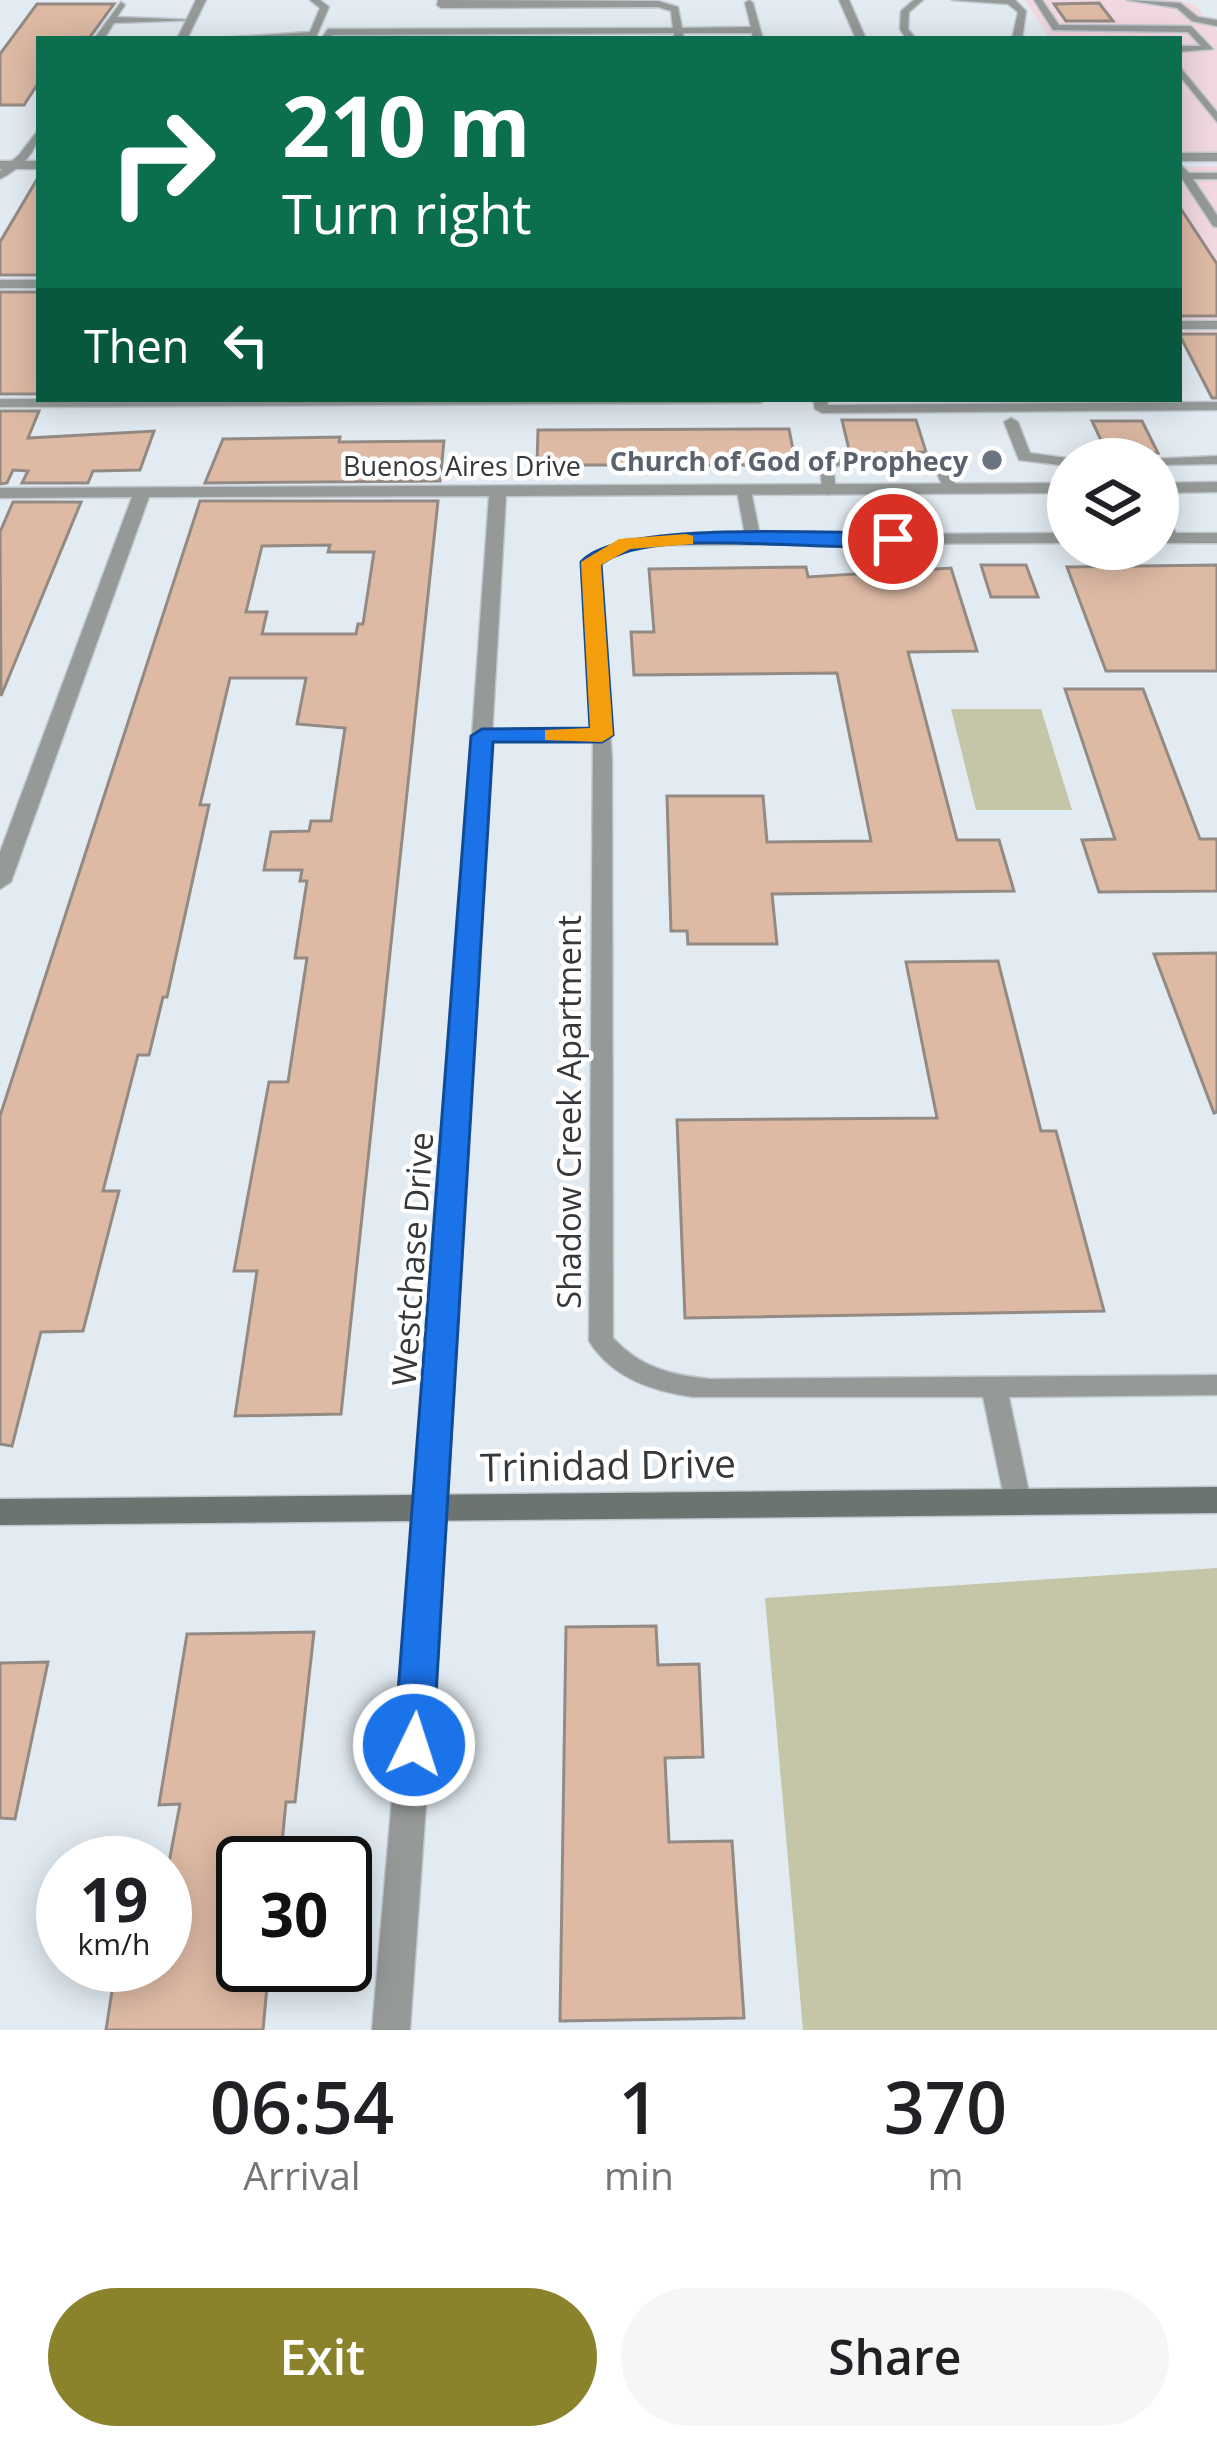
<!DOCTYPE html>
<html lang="en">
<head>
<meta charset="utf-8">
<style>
	body { margin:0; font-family:"Open Sans",sans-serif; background:#f6f6f6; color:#202124; height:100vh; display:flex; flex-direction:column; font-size:45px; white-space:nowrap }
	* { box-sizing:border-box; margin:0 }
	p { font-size:39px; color:#757577 }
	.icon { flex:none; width:66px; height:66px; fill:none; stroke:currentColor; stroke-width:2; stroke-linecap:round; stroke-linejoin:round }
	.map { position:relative; height:2030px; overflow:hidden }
	.side { display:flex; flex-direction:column; background:#fff; flex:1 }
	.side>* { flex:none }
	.top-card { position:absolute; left:36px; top:36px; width:1146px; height:366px; border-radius:0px; box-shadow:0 6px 30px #0003; background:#0b6e4f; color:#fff; overflow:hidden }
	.buttons { position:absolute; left:1047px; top:438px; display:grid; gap:24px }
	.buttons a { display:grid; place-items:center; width:132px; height:132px; border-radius:50%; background:#fff; box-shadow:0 6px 30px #0003; font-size:60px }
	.speed { position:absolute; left:36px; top:1836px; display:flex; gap:24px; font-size:60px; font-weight:700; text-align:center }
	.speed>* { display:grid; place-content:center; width:156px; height:156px; border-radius:50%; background:#fff; box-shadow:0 6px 30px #0003; line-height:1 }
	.speed small { font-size:30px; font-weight:400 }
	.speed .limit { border:6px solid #111; border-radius:18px; background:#fff; color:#111 }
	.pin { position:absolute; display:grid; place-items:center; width:102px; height:102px; color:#fff; margin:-51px; border:6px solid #fff; border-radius:50%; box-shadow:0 3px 12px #0007 }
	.me { position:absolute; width:132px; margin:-66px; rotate:4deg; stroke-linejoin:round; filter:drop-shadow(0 0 9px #0008) }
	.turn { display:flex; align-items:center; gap:42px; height:252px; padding:0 48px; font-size:54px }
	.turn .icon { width:156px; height:156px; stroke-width:2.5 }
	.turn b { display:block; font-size:84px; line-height:102px }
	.then { display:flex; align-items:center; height:114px; padding:0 48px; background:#0003; gap:24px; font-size:45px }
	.eta { display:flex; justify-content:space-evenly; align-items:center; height:204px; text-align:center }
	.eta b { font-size:72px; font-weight:600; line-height:84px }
	.button { display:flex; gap:24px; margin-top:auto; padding:24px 48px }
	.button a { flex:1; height:138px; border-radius:72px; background:#8a832b; color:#fff; font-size:48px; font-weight:600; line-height:138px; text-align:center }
	.button a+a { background:#f6f6f6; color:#202124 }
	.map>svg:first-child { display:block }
	.commercial { fill:#f1d8e0 }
	.green { fill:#c4c6a7 }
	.building { fill:#debaa5; stroke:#938a84; stroke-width:3; fill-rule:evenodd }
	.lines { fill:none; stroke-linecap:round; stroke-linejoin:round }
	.lane-casing { stroke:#c0c7ce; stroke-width:3 }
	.street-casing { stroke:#c0c7ce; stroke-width:3 }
	.secondary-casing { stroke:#c0c7ce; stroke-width:3 }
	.lane { fill:#959a98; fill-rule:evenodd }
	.street { fill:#959a98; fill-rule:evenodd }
	.secondary { fill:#6c7471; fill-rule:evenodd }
	.route { fill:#1a73e8; stroke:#114b97; stroke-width:3 }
	.slow { fill:#f59e0b }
	.worship-dot { fill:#6b7280; stroke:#fff; stroke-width:4.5 }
	.labels { text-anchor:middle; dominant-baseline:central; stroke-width:9; stroke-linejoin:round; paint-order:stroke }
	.far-worship-label { font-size:27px; font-weight:bold; fill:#5b616d; stroke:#fff; text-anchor:end }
	.far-street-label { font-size:27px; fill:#36393c; stroke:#fff }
	.street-label { font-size:33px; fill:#36393c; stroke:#fff }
	.near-street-label { font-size:39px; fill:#36393c; stroke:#fff }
</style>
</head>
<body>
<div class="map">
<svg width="1217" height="2030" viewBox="0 0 1217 2030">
	<rect width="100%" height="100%" fill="#e2ebf2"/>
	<path class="commercial" d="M1025,0H1177L1195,5L1217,31V153H1179V39H1050Z
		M1217,166V333H1179V167Z"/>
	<path class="green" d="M951,709H1041L1072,810H976Z
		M1217,1568V2030H803L765,1598Z"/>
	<path class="building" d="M1099,3L1113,21H1066L1054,4Z
		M37,4H114L90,37L39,39V82L24,105H0V54Z
		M39,176V275H0V242Z
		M1179,206L1217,264V316H1179Z
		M0,292H39V394H0Z
		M1179,334H1217V398H1212Z
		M0,411H39L28,438L154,431L140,470L93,471L88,483H22L28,471L13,470L7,483L0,484Z
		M842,420H916L926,452L850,454Z
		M1092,421H1142L1158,453H1107Z
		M789,429L796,465H537L538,430Z
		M340,437L339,442L444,441L440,481L205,483L223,439Z
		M200,501H438L341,1414L235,1416L257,1271H234L269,1082H288L307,958H295L307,881H300L302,870H264L271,832L309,831L311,821H331L345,728L297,724L306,678H230L200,805H209L167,997H163L149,1055H138L103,1191H119L83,1331L41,1332L12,1446L0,1444V1116ZM330,545L328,552H374L363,624H358L356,634H262L267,612H246L262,546Z
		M13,502H81L1,696L0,532Z
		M981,565H1026L1038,597H991Z
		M1217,565V671H1106L1067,567Z
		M806,567L808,577L951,568L977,651L908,652L957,840H999L1014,891L772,894L777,944H688L687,931H671L667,796H763L767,842L871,841L837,673L634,675L631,632H654L649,569Z
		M1065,689H1143L1200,839H1217V891L1099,892L1082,840L1115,839Z
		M1217,953V1112L1214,1113L1154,954Z
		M998,961L1041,1131H1056L1104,1311L685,1318L677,1120L937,1118L906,962Z
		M656,1626L658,1665L699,1664L703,1757L665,1758L669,1842L732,1841L744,2018L560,2021L566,1627Z
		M314,1632L295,1802H286L280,1863H243V1965H269L263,2030H106L116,1965H165V1884L180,1804L159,1805L187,1634Z
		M48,1662L15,1819L0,1818V1663Z"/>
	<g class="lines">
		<defs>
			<path id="lane" d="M310,0H320L329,7L316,37L202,39L310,32L320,8Z
				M438,0L658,1L678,7L682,28L751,27L745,3L749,0L753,3L763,39H753L752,33H683L684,39H674V33L332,35L331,39H321L328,29L673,28L671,11L658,7L441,8L437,5Z
				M914,0H923L909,12L908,29L916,39H906L900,29L901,11Z
				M952,0H1015L1026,11L1022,39H1012L1018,12L1008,4Z
				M1034,0H1042L1059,25L1191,26L1213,49L1179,52V46H1201L1188,32L1053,30Z
				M1127,0L1180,3L1198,17L1217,20V26L1192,21L1177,8Z
				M121,2L125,5L117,17L195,20L114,23L104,39H94Z
				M1179,66L1217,112V122L1179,75Z
				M39,129C39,152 19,169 0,179V171L19,155Z
				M1179,163L1189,173H1217V179H1193L1217,215V227L1213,226L1179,174Z
				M0,280H39V288H0Z
				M1179,321H1217V329H1179Z
				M0,399H767L760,403L0,407Z
				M813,399H827L828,405L1217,402V410L822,413L815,409Z
				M1011,418L1018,422L1030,453L1073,459H1068V466L1019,460L1004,422Z
				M938,456L945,460L957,489L955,492H945L933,464L833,466L836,491L829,495L822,491L820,459Z
				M1217,456V464L1158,465V459H1152Z
				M744,487L751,491L760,535L1068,533V543L668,545L629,548L599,564L612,759L613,1338C641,1368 671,1375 710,1379L1217,1375V1395L1009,1397L1031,1502L1028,1510L1018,1513L1008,1510L1005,1502L983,1397H693C652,1391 612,1378 589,1341L593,740L482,741L473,736L482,731L592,730L583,562L626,539L745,535L737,491Z
				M1158,507L1165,511L1176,533H1217V543H1158V533H1161Z"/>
			<path id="street" d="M196,0H206L187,39H177Z
				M839,0H849L866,39H856Z
				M1179,153H1217V161H1179Z
				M0,161H39V169H0Z
				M1217,482V492L1158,493V483Z
				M1068,483V493L506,496L447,1508L410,2030H372L417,1508L489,496L149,497L11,882L0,889V852L132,497L0,498V488Z"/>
			<path id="secondary" d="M1217,1487V1513L0,1525V1499Z"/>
		</defs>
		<use href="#lane" class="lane-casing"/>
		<use href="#street" class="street-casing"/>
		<use href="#secondary" class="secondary-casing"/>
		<use href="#lane" class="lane"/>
		<use href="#street" class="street"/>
		<use href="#secondary" class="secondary"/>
	</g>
	<path class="route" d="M893,533L903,539L900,543C826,557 656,522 601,564L613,735L602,742H493L433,1745L427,1758L414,1763L400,1758L394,1745L471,736L482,729L590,728L581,562C618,519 830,534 893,533Z"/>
	<path class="slow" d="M686,534L693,536V544L630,549L601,565L613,735L602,742L545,740V730L590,728L581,562L619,539Z"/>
	<circle class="worship-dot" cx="992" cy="460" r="12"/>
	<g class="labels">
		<g class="far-worship-label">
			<text x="968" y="460">Church of God of Prophecy</text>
		</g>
		<g class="far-street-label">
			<text x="462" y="465">Buenos Aires Drive</text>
		</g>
		<g class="street-label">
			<text transform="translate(568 1112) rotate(-90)">Shadow Creek Apartment</text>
			<text transform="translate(412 1259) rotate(-86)">Westchase Drive</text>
		</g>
		<g class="near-street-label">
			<text transform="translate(608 1464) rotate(-1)">Trinidad Drive</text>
		</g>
	</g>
</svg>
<div class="buttons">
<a><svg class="icon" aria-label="layers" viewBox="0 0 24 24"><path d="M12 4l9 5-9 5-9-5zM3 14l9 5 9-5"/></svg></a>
</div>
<div class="speed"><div>19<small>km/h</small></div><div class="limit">30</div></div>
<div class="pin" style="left:893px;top:539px;background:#d93025"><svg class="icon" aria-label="arrive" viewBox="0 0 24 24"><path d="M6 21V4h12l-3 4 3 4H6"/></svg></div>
<svg class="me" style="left:414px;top:1745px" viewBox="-20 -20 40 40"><circle r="17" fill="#1a73e8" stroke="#fff" stroke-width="3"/><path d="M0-11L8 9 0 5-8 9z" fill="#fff"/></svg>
<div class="top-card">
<div class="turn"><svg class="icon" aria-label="right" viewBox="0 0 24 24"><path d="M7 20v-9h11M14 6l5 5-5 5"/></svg><div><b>210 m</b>Turn right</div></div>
<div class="then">Then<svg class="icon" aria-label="left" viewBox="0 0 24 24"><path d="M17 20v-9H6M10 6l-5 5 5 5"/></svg></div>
</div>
</div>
<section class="side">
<div class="eta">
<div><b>06:54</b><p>Arrival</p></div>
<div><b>1</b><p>min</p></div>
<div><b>370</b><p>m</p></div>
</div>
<div class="button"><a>Exit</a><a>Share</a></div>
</section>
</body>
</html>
